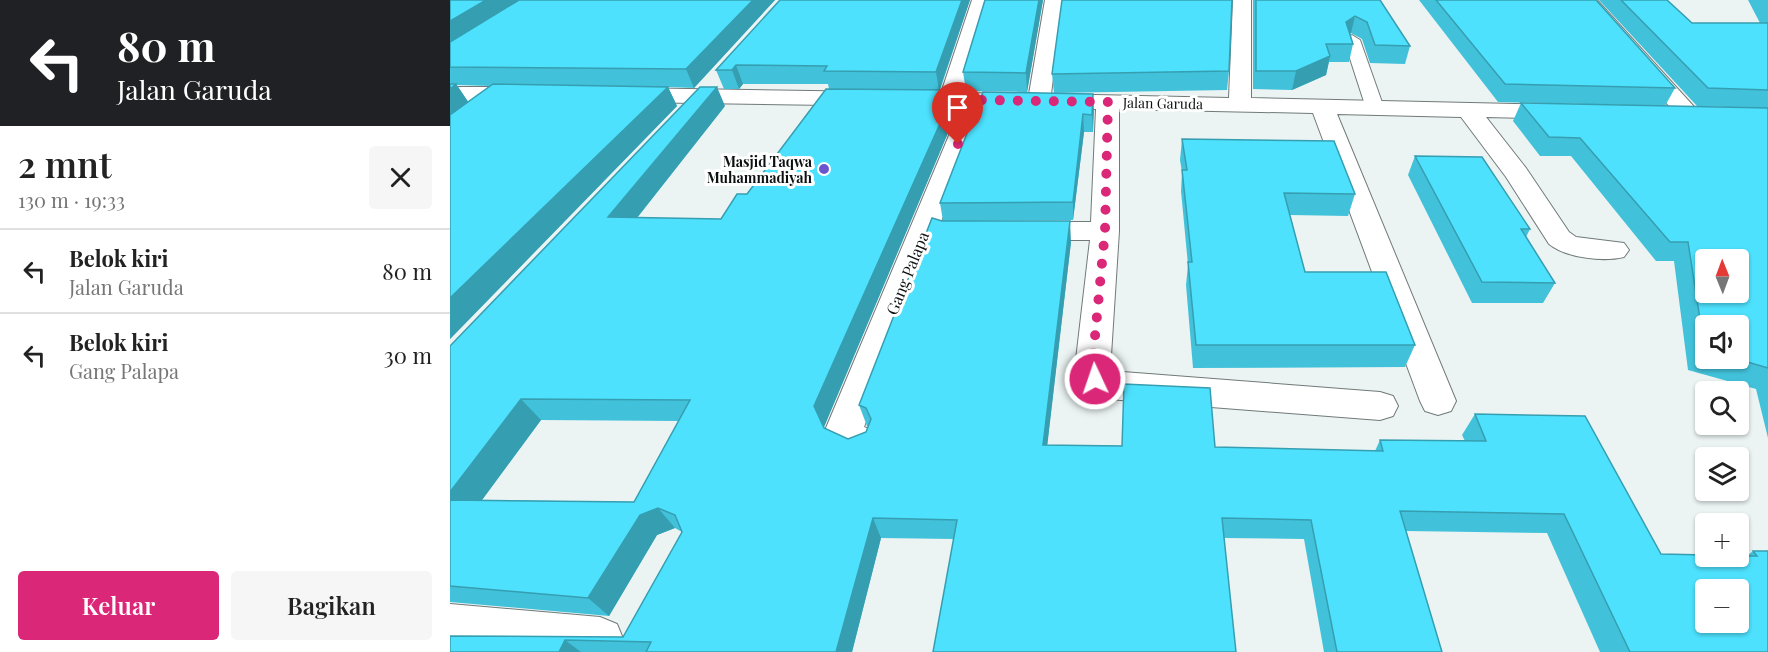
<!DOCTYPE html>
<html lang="id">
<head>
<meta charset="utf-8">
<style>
	body { margin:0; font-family:"Playfair Display",serif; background:#f6f6f6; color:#222; height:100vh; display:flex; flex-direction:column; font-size:22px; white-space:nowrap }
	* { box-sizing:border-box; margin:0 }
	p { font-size:20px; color:#767676 }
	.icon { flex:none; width:33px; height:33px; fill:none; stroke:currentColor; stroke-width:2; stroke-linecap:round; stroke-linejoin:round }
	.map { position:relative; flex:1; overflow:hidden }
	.sheet { display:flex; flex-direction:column; background:#fff; width:450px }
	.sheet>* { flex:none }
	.hud { background:#202124; color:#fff; overflow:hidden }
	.needle { width:39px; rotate:359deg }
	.tools { position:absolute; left:1245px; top:249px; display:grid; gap:12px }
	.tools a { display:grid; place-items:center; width:54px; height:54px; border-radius:6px; background:#fff; box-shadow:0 2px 4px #0004; font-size:30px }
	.pin { position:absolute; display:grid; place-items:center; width:51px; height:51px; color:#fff; margin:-62px -26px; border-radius:50% 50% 50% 0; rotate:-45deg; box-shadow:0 0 6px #0007 }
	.pin .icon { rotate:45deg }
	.me { position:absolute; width:66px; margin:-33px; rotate:357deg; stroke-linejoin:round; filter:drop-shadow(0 0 4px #0008) }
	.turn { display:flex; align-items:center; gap:21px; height:126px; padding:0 18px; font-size:27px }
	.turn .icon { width:78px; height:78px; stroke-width:2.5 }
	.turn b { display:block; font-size:42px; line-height:51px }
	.round { display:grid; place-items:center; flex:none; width:63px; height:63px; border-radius:6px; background:#f6f6f6 }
	.head { display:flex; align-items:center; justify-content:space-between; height:102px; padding:0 18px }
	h1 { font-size:36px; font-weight:600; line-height:45px }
	.button { display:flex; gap:12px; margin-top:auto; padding:12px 18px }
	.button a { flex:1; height:69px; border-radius:6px; background:#db2777; color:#fff; font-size:24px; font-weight:600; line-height:69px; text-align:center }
	.button a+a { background:#f6f6f6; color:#222 }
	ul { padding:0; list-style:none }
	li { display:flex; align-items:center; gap:18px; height:84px; padding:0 18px; border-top:2px solid #e0e0e0 }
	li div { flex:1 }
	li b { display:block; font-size:22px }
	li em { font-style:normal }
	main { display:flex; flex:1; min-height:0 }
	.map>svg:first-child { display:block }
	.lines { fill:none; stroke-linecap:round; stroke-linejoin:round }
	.service-casing { stroke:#717979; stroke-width:2 }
	.minor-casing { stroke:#717979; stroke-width:2 }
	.service { fill:#fff; fill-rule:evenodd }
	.minor { fill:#fff; fill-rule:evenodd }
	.wall { fill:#42c2da; fill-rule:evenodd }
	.shaded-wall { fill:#369eb1 }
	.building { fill:#4de1fd; stroke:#369eb1; stroke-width:1.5; fill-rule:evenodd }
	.route { stroke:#db2777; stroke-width:10; stroke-dasharray:0 18 }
	.poi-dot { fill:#6b55ce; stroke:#fff; stroke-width:2 }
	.labels { text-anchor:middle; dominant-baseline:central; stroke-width:6; stroke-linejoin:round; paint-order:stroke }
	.far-street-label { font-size:14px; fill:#0d1010; stroke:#fff }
	.far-poi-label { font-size:14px; font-weight:bold; fill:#0d1010; stroke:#fff; text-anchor:end }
	.street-label { font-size:16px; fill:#0d1010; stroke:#fff }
</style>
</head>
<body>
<main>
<section class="sheet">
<div class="hud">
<div class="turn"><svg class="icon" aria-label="left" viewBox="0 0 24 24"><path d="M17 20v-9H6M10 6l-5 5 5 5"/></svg><div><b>80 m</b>Jalan Garuda</div></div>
</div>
<div class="head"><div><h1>2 mnt</h1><p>130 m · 19:33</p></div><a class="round"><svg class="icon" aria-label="close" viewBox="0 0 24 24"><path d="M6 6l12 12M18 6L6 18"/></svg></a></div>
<ul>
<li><svg class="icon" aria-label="left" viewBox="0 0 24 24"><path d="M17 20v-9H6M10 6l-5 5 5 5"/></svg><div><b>Belok kiri</b><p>Jalan Garuda</p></div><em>80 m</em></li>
<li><svg class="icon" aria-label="left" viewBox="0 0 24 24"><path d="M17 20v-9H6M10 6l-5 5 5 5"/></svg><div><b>Belok kiri</b><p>Gang Palapa</p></div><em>30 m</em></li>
</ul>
<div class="button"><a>Keluar</a><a>Bagikan</a></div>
</section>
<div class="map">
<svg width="1318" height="652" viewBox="0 0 1318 652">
	<rect width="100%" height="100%" fill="#ebf3f3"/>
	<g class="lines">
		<defs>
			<path id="service" d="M902,35L910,40L934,108L932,112H918L916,108L894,40Z"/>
			<path id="minor" d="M522,0H540L513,93L579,94L595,0H613L601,94L779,98L783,0H801V98L1112,105L1120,107L1124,112L1120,117L1112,119L1036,117L1076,168L1119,232L1126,237L1174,243L1179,250L1174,257C1153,262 1116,258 1099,244L1056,177L1011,117L887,114L1006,401L1001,411L988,415L975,411L970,401L863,113L669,109V231L660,371L930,392L943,396L948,406L943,416L930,420L658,399L632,389L625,368L640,240H576L566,237L562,231L566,225L576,222H641L646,109L534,107L414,427L422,430L427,441L422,452C405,458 399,454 384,447L376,428L511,107L177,102L169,100L166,95L169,90L177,88L491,93Z
				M1128,0H1147L1247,110L1251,115L1247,120L1239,122L1231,120Z
				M0,87H74L82,89L85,94L82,99L74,101H0Z
				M0,604L150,617L167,624L174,641L169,652L0,650Z"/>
		</defs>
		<use href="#service" class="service-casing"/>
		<use href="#minor" class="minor-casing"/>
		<use href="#service" class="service"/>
		<use href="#minor" class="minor"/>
	</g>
	<path class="wall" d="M0,0H325L244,88L218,87L227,106L0,339ZM7,85L40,86L18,102Z
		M520,0L490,90L508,109L374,427L375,429L398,439L416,432L418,426H417L409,405L493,221L490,203L643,94V132H634L623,220L512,221L621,242L597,445L765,447L925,451L930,440L1015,441L1012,435L1025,414L1211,554L1297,556L1303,551H1318V652H1150L1097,533L956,531L992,652H874L854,539L774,538L504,539L431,538L402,652H0V636L173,637L232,532L225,528L207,535L159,616L0,602V346L275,106L187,218L271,219L297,194L379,89L378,84H293L289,89H274L266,70ZM91,420L229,421L184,502L32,500Z
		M535,0H593L577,92L516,91L513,72Z
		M803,0H930L960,46L955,64L920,63L912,39L901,33L900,34L903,44L899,62H879L876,75L842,90L803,89Z
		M969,0H1146L1225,88L1215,106L1048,102Z
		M1149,0H1217L1242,23H1310L1298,0H1318V438L1306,389L1238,370L1224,261H1206L1121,156H1090L1063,121L1071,103L1305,108L1247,106ZM1256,326L1288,358H1256Z
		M779,71L777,90L604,93L602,74Z
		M732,139L905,194L898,216L840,215L855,272L965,345L955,367L743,368L736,285L738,265L731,191L732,172L730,160Z
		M965,156L1080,229L1076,237L1105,283L1093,303H1022L958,175Z"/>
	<path class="shaded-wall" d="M36,0H74L0,45V21Z
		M303,0H325L244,88L236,69Z
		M512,0H520L489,91L486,72Z
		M589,0H593L577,92L576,73Z
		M905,16L901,33L892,39L896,22Z
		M880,56L876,75L842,90L846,71Z
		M286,65L293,84L289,89L282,70Z
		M6,84L19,103L0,118V89Z
		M218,87L227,106L0,339V298Z
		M267,87L275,106L171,238L158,217Z
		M505,90L508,109L374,427L383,449L364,406Z
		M643,94L644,111L643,132L642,115Z
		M633,114L634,132L623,220V202Z
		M620,221L621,242L595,465L593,445Z
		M71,399L91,420L18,519L0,505V492Z
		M208,508L225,528L207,535L159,616L138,598L190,515Z
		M423,518L431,538L402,652H386Z
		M115,640L131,652H109Z"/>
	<path class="building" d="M0,0H36L0,21Z
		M69,0H303L236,69L0,67V42Z
		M330,0H512L486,72L374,71L377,66L286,65L282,70H266Z
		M535,0H589L576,73L513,72Z
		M612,0H782L779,71L602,74Z
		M806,0H930L960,46L925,45L917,22L905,16L896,22L903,44H876L880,56L846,71H806Z
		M986,0H1146L1225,88L1055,84Z
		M1171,0H1217L1242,23H1318V90L1258,88Z
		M0,84H6L0,89Z
		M43,84L218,87L0,298V115Z
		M250,87H267L158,217L271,219L287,194H297L376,89L505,90L364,406L374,428L398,439L416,432L421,419L416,408L409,405L482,218L492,221H620L593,445L672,446L674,384L760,388L765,447L933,451L930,440L1036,441L1025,414L1135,416L1211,554L1256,555V556H1307L1303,551H1318V652H1180L1114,514L950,511L992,652H887L861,520L772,518L786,652H483L507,520L423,518L386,652H196L201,642L115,640L109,652H0V636L173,637L232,532L225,515L208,508L190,515L138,598L0,586V500L184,502L240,400L71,399L0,492V346ZM1256,590H1288V622H1256Z
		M533,92L643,94L642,115L633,114L623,202L490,203Z
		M1071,103L1318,108V368L1284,358H1288V326H1256V351H1255L1238,242H1220L1130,138L1099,137ZM1256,260H1288V292H1256Z
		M732,139L884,141L905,194L834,193L855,272H936L965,345H746L738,262H742L732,170H737Z
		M965,156L1032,157L1080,229H1071L1105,283L1032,282Z"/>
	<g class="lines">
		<path class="route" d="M508,144L525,100L658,102L655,231L642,368L645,379"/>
	</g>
	<circle class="poi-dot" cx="374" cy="169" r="6"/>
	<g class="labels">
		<g class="far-street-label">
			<text transform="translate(713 103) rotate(1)">Jalan Garuda</text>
		</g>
		<g class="far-poi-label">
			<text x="362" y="161">Masjid Taqwa<tspan x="362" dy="16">Muhammadiyah</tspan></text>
		</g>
		<g class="street-label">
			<text transform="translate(457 273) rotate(-68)">Gang Palapa</text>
		</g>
	</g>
</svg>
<div class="tools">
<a><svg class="needle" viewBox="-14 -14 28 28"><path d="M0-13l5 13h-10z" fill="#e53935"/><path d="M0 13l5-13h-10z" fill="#767676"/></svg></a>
<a><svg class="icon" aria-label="sound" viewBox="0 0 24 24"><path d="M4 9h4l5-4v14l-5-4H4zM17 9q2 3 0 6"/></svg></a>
<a><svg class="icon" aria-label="search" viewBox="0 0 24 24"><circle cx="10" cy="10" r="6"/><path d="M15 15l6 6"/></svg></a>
<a><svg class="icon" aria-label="layers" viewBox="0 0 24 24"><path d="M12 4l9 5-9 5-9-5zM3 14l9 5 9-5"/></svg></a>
<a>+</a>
<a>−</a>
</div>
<div class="pin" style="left:508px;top:144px;background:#d93025"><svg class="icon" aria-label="arrive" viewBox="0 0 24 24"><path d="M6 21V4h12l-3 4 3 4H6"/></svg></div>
<svg class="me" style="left:645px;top:379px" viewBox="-20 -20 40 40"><circle r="17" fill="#db2777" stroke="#fff" stroke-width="3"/><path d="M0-11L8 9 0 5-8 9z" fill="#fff"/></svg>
</div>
</main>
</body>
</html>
